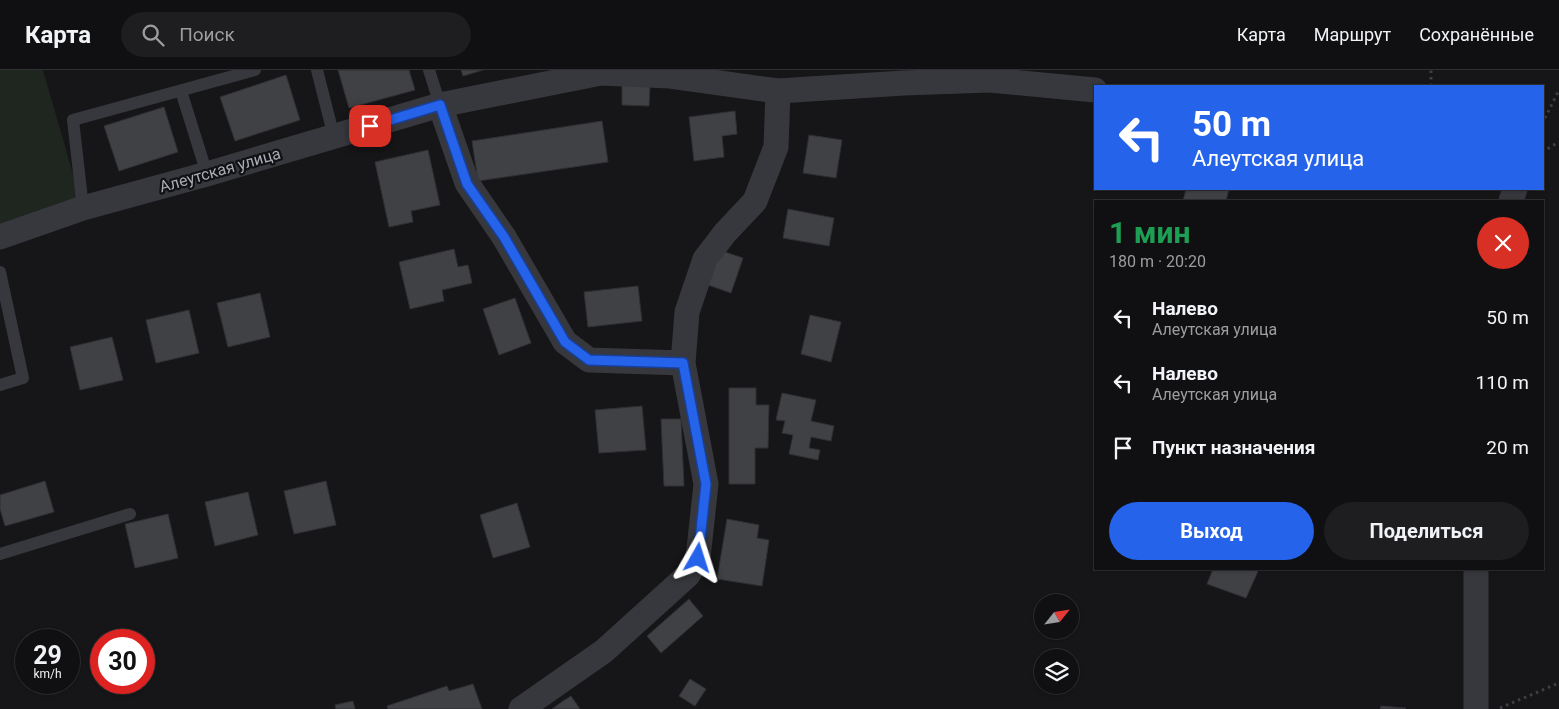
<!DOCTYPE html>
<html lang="ru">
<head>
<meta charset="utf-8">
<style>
	body { margin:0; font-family:Roboto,sans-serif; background:#1e1e20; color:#f1f3f6; height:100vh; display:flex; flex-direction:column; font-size:19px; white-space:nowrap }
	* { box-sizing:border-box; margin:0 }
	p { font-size:16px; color:#9c9d9f }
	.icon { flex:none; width:28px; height:28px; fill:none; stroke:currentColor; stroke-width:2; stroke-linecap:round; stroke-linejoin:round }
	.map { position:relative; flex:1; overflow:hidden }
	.drawer { position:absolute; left:1094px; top:130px; width:450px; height:370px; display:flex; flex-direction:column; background:#101012; border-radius:0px; box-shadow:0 1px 4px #0004,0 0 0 1px #303032 }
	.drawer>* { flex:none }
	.hud { position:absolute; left:1094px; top:15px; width:450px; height:105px; border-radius:0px; box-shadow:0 1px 4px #0004,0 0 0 1px #303032; background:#2563eb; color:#fff; overflow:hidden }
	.needle { width:32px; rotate:60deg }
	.fabs { position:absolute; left:1034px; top:524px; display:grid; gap:10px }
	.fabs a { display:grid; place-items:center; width:45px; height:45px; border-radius:50%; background:#101012; box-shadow:0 1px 4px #0004,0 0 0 1px #303032; font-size:25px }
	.speed { position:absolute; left:15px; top:559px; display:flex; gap:10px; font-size:25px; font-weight:700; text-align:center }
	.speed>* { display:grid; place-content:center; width:65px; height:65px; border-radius:50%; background:#101012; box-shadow:0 1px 4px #0004,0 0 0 1px #303032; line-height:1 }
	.speed small { font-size:12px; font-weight:400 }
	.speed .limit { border:8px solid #d22; background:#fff; color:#111 }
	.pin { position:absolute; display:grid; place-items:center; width:42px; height:42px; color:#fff; margin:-21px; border-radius:10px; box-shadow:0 2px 8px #0006 }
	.me { position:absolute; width:55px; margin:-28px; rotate:6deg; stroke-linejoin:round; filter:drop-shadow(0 0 4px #0008) }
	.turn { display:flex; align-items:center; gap:18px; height:105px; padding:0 15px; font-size:22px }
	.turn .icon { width:65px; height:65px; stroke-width:2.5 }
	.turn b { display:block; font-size:35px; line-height:42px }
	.round { display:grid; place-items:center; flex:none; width:52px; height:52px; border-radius:26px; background:#1e1e20 }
	.overview { display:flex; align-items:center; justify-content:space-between; height:85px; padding:0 15px }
	h1 { font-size:30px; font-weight:700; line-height:38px; color:#1e9e55 }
	.cta { display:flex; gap:10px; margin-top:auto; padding:10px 15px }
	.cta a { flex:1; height:58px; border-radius:30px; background:#2563eb; color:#fff; font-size:20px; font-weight:700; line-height:58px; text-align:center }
	.cta a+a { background:#1e1e20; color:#f1f3f6 }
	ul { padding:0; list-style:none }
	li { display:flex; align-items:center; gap:15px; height:65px; padding:0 15px }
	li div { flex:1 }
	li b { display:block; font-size:19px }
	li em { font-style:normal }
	header { display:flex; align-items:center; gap:30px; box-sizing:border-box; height:70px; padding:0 25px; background:#101012; border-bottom:1px solid #303032 }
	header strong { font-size:24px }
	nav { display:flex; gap:28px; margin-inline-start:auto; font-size:18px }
	.search { width:350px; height:45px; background:#1e1e20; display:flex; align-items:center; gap:12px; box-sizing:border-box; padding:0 18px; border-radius:28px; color:#9c9d9f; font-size:19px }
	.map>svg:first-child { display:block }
	.green { fill:#1e261f }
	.building { fill:#404145; stroke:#303034 }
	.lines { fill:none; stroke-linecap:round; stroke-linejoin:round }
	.path { stroke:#3d3f44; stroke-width:3; stroke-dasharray:2.5 4; stroke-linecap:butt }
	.lane { stroke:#37383d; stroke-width:12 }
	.street { stroke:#37383d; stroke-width:25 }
	.route-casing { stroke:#184099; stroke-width:12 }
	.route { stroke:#2563eb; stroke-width:9 }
	.labels { text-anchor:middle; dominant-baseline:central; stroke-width:4.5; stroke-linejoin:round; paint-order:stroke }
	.street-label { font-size:16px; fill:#a8adb8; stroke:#111113 }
</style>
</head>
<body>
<header>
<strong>Карта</strong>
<div class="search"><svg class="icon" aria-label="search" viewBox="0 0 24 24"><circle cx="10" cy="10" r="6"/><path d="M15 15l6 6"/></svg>Поиск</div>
<nav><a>Карта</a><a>Маршрут</a><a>Сохранённые</a></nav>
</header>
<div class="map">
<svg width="1559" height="639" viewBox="0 0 1559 639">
	<rect width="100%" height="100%" fill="#161618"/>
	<path class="green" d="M0,0H43L81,132L0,160Z"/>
	<path class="building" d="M338,0H409L415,20L349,38Z
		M461,0H483L463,6Z
		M286,5L300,50L235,71L220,27Z
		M622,14L650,15L649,36L622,35Z
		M164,37L178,82L119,101L104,56Z
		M735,41L737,64L722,66L724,87L694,91L689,47Z
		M602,51L608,92L478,111L472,71Z
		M809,65L842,70L836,108L803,103Z
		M428,80L440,135L411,141L413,152L389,157L375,92Z
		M1186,119H1229L1226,131H1183Z
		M788,139L834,148L829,176L783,168Z
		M454,179L458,197L468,195L472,213L442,220L444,231L410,239L399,192Z
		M719,180L743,188L731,223L708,215Z
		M638,216L642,251L588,257L584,222Z
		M260,223L270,267L228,277L217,233Z
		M515,228L531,273L499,285L483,239Z
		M189,240L199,283L156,293L146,250Z
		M810,245L841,252L831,292L801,284Z
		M112,267L123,310L80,320L70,277Z
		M729,318H756V335H769L768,378H755V414H729Z
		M782,323L816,330L811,351L834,356L831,371L811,367L809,378L820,380L818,390L789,384L793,365L782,363L785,351L776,350Z
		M642,336L646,380L599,383L595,340Z
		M661,349H681L684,416H664Z
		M45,411L54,442L5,456L0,439V425Z
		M326,411L336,455L294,464L284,421Z
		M248,422L258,465L215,476L205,432Z
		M517,433L530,477L493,488L480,445Z
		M168,444L178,488L135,498L125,454Z
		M727,449L759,455L757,468L769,470L762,516L717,509Z
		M1213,499H1259L1246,528L1207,514Z
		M689,529L703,546L661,583L647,566Z
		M690,609L706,619L695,636L679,626Z
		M473,614L482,639H388L387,636L447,616L449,621Z
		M571,626L580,639H552L563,631Z
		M353,631L355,639H336L335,635Z
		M1381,636L1406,638L1405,639H1380Z"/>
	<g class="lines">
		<path class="path" d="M1431,16V0
			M1542,54L1559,20
			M1542,82L1559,72
			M1500,638L1559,613"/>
		<path class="lane" d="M317,0L334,67
			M429,0L440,35
			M181,21L207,104
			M83,138L73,50L255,0
			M0,202L23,308L0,315
			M0,484L130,444"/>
		<path class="street" d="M440,35L467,113L504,167L565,272L589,290L683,293
			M1511,131L1515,119
			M0,167L83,138L207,104L440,35L601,3L670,6L778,21L904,13L990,10L1095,20
			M1476,499V639
			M521,639L604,581L688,505L698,488L706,414L683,293L687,242L705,189L725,163L755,131L776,77L778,21"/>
	</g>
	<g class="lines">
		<defs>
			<path id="route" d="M370,56L440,35L467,114L504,167L565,272L589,290L683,293L706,414L698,488"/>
		</defs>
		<use href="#route" class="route-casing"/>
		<use href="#route" class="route"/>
	</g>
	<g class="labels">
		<g class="street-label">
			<text transform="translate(220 100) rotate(-16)">Алеутская улица</text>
		</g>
	</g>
</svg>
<div class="fabs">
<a><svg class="needle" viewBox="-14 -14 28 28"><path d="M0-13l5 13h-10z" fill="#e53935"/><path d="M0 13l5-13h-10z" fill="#9c9d9f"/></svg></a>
<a><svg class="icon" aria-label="layers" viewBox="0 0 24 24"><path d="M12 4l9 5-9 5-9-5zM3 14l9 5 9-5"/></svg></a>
</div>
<div class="speed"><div>29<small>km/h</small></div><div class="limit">30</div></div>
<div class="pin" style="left:370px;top:56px;background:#d93025"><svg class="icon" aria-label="arrive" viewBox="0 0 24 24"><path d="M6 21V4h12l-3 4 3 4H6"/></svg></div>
<svg class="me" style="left:698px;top:488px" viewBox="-20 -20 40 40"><path d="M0-17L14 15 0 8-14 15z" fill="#2563eb" stroke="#fff" stroke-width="4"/></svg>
<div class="hud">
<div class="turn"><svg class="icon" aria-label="left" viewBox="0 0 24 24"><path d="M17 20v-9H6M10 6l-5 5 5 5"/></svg><div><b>50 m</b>Алеутская улица</div></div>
</div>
<section class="drawer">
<div class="overview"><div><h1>1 мин</h1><p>180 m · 20:20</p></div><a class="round" style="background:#d93025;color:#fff"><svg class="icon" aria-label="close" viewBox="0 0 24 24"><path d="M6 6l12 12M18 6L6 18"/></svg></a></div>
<ul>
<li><svg class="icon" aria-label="left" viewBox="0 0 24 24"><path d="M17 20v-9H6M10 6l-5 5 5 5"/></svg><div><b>Налево</b><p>Алеутская улица</p></div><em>50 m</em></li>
<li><svg class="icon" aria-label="left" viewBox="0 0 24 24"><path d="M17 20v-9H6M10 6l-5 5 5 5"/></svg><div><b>Налево</b><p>Алеутская улица</p></div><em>110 m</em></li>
<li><svg class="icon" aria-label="arrive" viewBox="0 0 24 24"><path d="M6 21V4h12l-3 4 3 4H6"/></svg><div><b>Пункт назначения</b></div><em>20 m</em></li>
</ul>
<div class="cta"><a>Выход</a><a>Поделиться</a></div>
</section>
</div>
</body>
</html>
